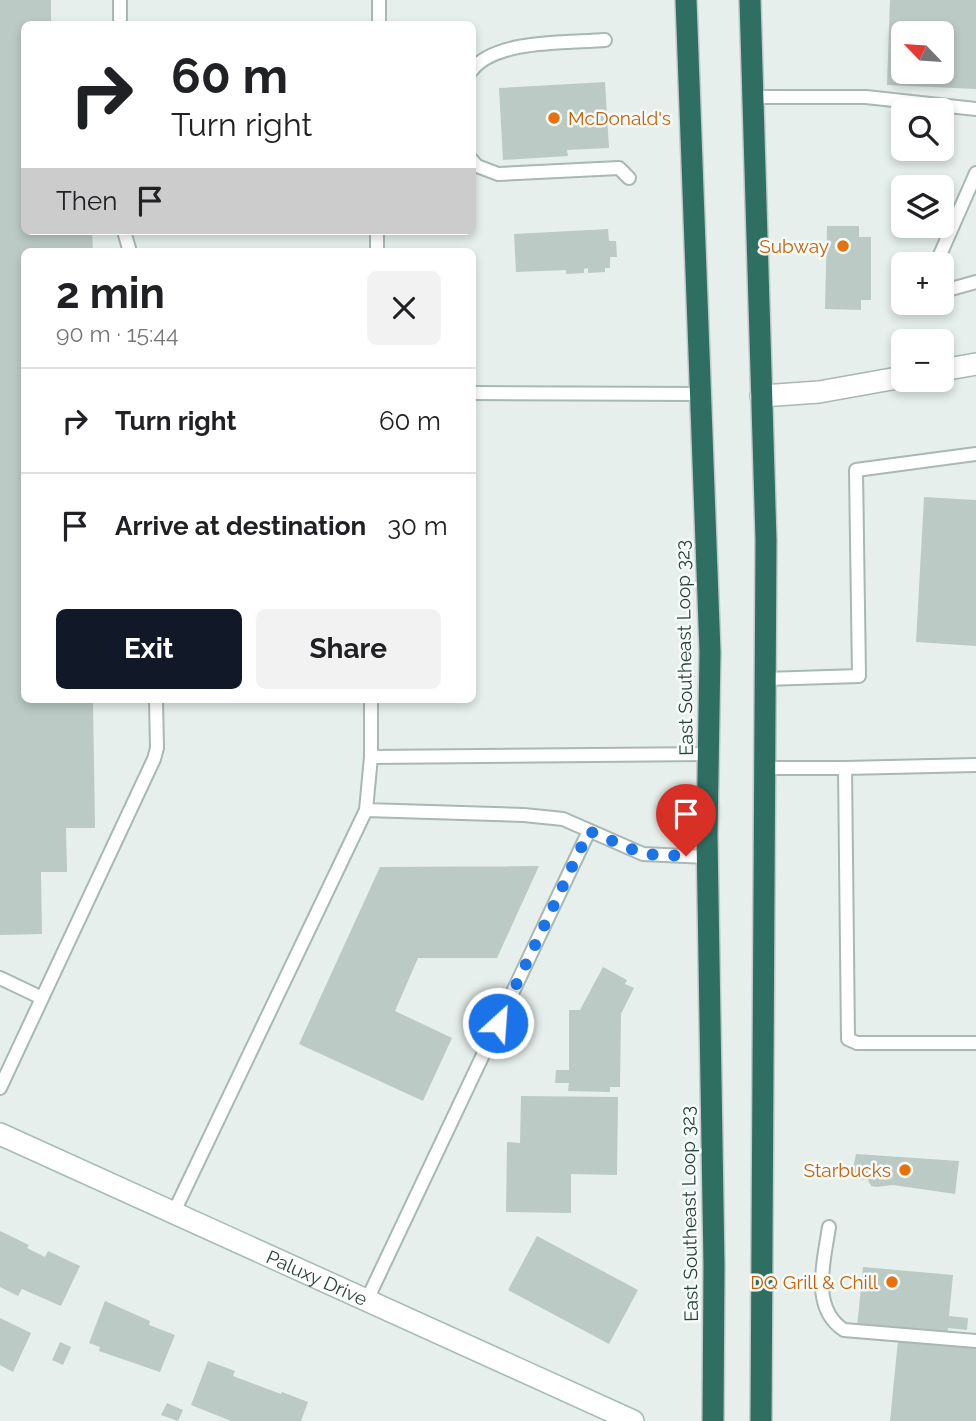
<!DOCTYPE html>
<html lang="en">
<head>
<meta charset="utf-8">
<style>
	body { margin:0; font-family:Raleway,sans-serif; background:#f2f2f2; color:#202124; height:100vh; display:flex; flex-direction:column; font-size:26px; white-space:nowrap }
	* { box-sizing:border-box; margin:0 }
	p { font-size:23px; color:#757577 }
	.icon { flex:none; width:38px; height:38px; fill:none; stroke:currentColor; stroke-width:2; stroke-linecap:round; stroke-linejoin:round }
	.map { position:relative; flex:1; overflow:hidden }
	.sheet { position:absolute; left:21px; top:248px; width:455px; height:455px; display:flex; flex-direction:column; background:#fff; border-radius:10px; box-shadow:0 4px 10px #0003 }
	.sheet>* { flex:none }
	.guide { position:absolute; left:21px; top:21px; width:455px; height:214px; border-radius:10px; box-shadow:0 4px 10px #0003; background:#fff; color:#202124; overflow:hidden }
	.needle { width:46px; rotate:295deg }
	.controls { position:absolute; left:891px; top:21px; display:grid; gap:14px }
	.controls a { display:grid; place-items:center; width:63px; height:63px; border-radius:10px; background:#fff; box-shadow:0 4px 10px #0003; font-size:35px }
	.pin { position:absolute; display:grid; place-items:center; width:60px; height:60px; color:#fff; margin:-72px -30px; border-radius:50% 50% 50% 0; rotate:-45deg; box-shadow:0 0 7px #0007 }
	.pin .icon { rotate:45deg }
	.me { position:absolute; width:77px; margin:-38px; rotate:26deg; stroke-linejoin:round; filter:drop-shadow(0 0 5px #0008) }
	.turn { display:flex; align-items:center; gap:24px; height:147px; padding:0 35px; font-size:32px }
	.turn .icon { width:91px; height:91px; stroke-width:2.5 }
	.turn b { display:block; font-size:49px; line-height:60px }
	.then { display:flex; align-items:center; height:66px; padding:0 35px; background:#0003; gap:14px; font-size:26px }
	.round { display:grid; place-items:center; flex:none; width:74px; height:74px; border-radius:10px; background:#f2f2f2 }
	.summary { display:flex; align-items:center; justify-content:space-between; height:119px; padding:0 35px }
	h1 { font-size:42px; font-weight:700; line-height:52px }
	.action { display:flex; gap:14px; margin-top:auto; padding:14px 35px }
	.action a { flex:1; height:80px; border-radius:10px; background:#111827; color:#fff; font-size:28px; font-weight:700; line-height:80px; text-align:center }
	.action a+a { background:#f2f2f2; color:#202124 }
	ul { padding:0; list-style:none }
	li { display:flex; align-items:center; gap:21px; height:105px; padding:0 35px; border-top:2px solid #e0e0e0 }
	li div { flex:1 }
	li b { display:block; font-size:26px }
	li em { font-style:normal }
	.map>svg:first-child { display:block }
	.building { fill:#bbcac4; fill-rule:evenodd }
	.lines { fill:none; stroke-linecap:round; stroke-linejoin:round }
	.lane-casing { stroke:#a8b8b2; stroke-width:16 }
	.street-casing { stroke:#a8b8b2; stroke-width:24 }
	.secondary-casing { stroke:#a4bbb3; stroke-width:24 }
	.highway-casing { stroke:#c2cac8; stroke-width:24 }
	.lane { stroke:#fff; stroke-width:12 }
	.street { stroke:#fff; stroke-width:21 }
	.secondary { stroke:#fff; stroke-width:21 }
	.highway { stroke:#2f6f62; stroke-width:21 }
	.route { stroke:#1a73e8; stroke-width:12; stroke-dasharray:0 21.6 }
	.food-dot { fill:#e8710a; stroke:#f7fbf9; stroke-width:2.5 }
	.labels { text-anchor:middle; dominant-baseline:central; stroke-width:5; stroke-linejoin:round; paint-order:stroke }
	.food-label { font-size:19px; fill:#c56008; stroke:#f7fbf9; text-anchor:end }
	.street-label { font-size:19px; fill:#24423a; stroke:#f7fbf9 }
</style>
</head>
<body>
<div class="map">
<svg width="976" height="1421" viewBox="0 0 976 1421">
	<rect width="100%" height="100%" fill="#e6efeb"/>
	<path class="building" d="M0,0H51V24H24V231H92L93,252H24V700H93L95,828H66L67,872H41L42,934L0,935Z
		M890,0H976V89L887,85ZM903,33H942V72H903Z
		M605,82L609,148L567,150L568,156L503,160L499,88Z
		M827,226H859V237H871V300H861V310L825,309Z
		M608,229L609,241H616L617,257H610V268H605V272L588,273V268L584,269V273L566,274V270L516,272L514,234Z
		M924,497L976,500V646L916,642Z
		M539,866L497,958H418L395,1011L452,1038L423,1101L299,1044L380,867Z
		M603,967L627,980L625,984L634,988L621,1014L620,1087H610V1092L568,1091L569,1083H555L556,1070H569V1010H580Z
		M521,1096L618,1097L617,1175L571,1174V1213L506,1212L507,1142L520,1143Z
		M856,1154L959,1161L955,1194L893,1185L876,1187L871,1186L868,1180L851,1178Z
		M0,1231L29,1245L27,1248L45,1257L48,1251L80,1266L61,1306L22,1289L18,1296L0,1287Z
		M537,1236L638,1290L609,1344L508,1290Z
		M863,1267L953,1275L949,1316L968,1318L967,1330L948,1328L947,1336L857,1327Z
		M105,1301L150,1321L149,1325L175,1335L160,1372L99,1351L100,1347L89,1343Z
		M0,1318L31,1333L13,1372L0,1365Z
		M898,1340L976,1348V1421H890Z
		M60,1342L71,1347L63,1365L52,1360Z
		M208,1361L235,1371L233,1376L281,1394L282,1392L308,1402L301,1421H231L191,1405Z
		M167,1403L183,1410L178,1421L161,1415Z"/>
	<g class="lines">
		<defs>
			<path id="lane" d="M120,0V24
				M379,24V0
				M472,70C496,39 569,43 605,40
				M753,97H866L976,109
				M472,160L477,166L498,174L619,168L629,178
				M124,231L130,252
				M377,252V231
				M936,264L976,173
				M942,285L951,289L976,282
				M472,393L700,394
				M765,679L859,676L856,470L976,454
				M371,757L708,754
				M764,768H845L848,1039L857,1043H976
				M845,768L976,765
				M366,810L524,815L563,819L643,854L707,857
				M0,978L42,998
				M0,1088L154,759L157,748L156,700
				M173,1214L366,810L371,757V700
				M829,1227C824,1261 810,1308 844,1330L976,1341
				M366,1302L589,831"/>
			<path id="street" d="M942,370L976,364
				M761,396L819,392L903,377"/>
			<g id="secondary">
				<path id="s1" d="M0,1134L633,1421"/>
			</g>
			<path id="highway" d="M686,0L710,652L707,836L714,1265L713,1421
				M750,0L766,540L761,1421"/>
		</defs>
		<use href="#lane" class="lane-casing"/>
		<use href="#street" class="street-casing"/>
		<use href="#secondary" class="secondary-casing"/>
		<use href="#highway" class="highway-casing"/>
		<use href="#lane" class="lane"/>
		<use href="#street" class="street"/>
		<use href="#secondary" class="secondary"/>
		<use href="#highway" class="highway"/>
	</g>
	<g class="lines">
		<path class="route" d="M498,1023L589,831L643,854L686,856"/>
	</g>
	<g class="food-dot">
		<circle cx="554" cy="118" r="7"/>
		<circle cx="843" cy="246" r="7"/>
		<circle cx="905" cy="1170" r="7"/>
		<circle cx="892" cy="1282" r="7"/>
	</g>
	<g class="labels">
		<g class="food-label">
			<text x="568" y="118" text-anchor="start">McDonald's</text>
			<text x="829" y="246">Subway</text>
			<text x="891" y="1170">Starbucks</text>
			<text x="878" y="1282">DQ Grill &amp; Chill</text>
		</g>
		<g class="street-label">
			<text transform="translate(684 648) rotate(-91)">East Southeast Loop 323</text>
			<text transform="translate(689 1214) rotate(-91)">East Southeast Loop 323</text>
			<text stroke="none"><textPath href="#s1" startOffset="348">Paluxy Drive</textPath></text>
		</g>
	</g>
</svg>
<div class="controls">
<a><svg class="needle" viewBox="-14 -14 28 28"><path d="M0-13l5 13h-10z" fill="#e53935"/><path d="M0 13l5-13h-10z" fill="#757577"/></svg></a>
<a><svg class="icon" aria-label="search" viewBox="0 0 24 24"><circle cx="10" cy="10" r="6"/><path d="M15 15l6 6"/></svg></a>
<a><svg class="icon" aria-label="layers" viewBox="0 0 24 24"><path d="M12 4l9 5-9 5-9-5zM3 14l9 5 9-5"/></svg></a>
<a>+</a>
<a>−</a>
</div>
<div class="pin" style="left:686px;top:856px;background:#d93025"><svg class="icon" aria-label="arrive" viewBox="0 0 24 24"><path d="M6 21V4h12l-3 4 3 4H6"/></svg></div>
<svg class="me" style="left:498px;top:1023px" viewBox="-20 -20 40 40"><circle r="17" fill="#1a73e8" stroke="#fff" stroke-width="3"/><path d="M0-11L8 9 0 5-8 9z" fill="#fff"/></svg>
<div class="guide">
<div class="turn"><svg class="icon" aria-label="right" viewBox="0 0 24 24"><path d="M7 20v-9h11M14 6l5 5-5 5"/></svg><div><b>60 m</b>Turn right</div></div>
<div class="then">Then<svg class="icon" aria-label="arrive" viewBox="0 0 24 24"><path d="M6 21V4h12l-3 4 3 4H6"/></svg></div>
</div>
<section class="sheet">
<div class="summary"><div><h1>2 min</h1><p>90 m · 15:44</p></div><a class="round"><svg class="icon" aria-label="close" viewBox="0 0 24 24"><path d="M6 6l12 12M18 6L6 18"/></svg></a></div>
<ul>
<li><svg class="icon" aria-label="right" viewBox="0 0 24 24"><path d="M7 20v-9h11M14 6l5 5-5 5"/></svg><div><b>Turn right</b></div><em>60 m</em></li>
<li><svg class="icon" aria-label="arrive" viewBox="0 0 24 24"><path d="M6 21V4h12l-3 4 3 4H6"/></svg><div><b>Arrive at destination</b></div><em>30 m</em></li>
</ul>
<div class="action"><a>Exit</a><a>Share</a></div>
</section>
</div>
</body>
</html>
